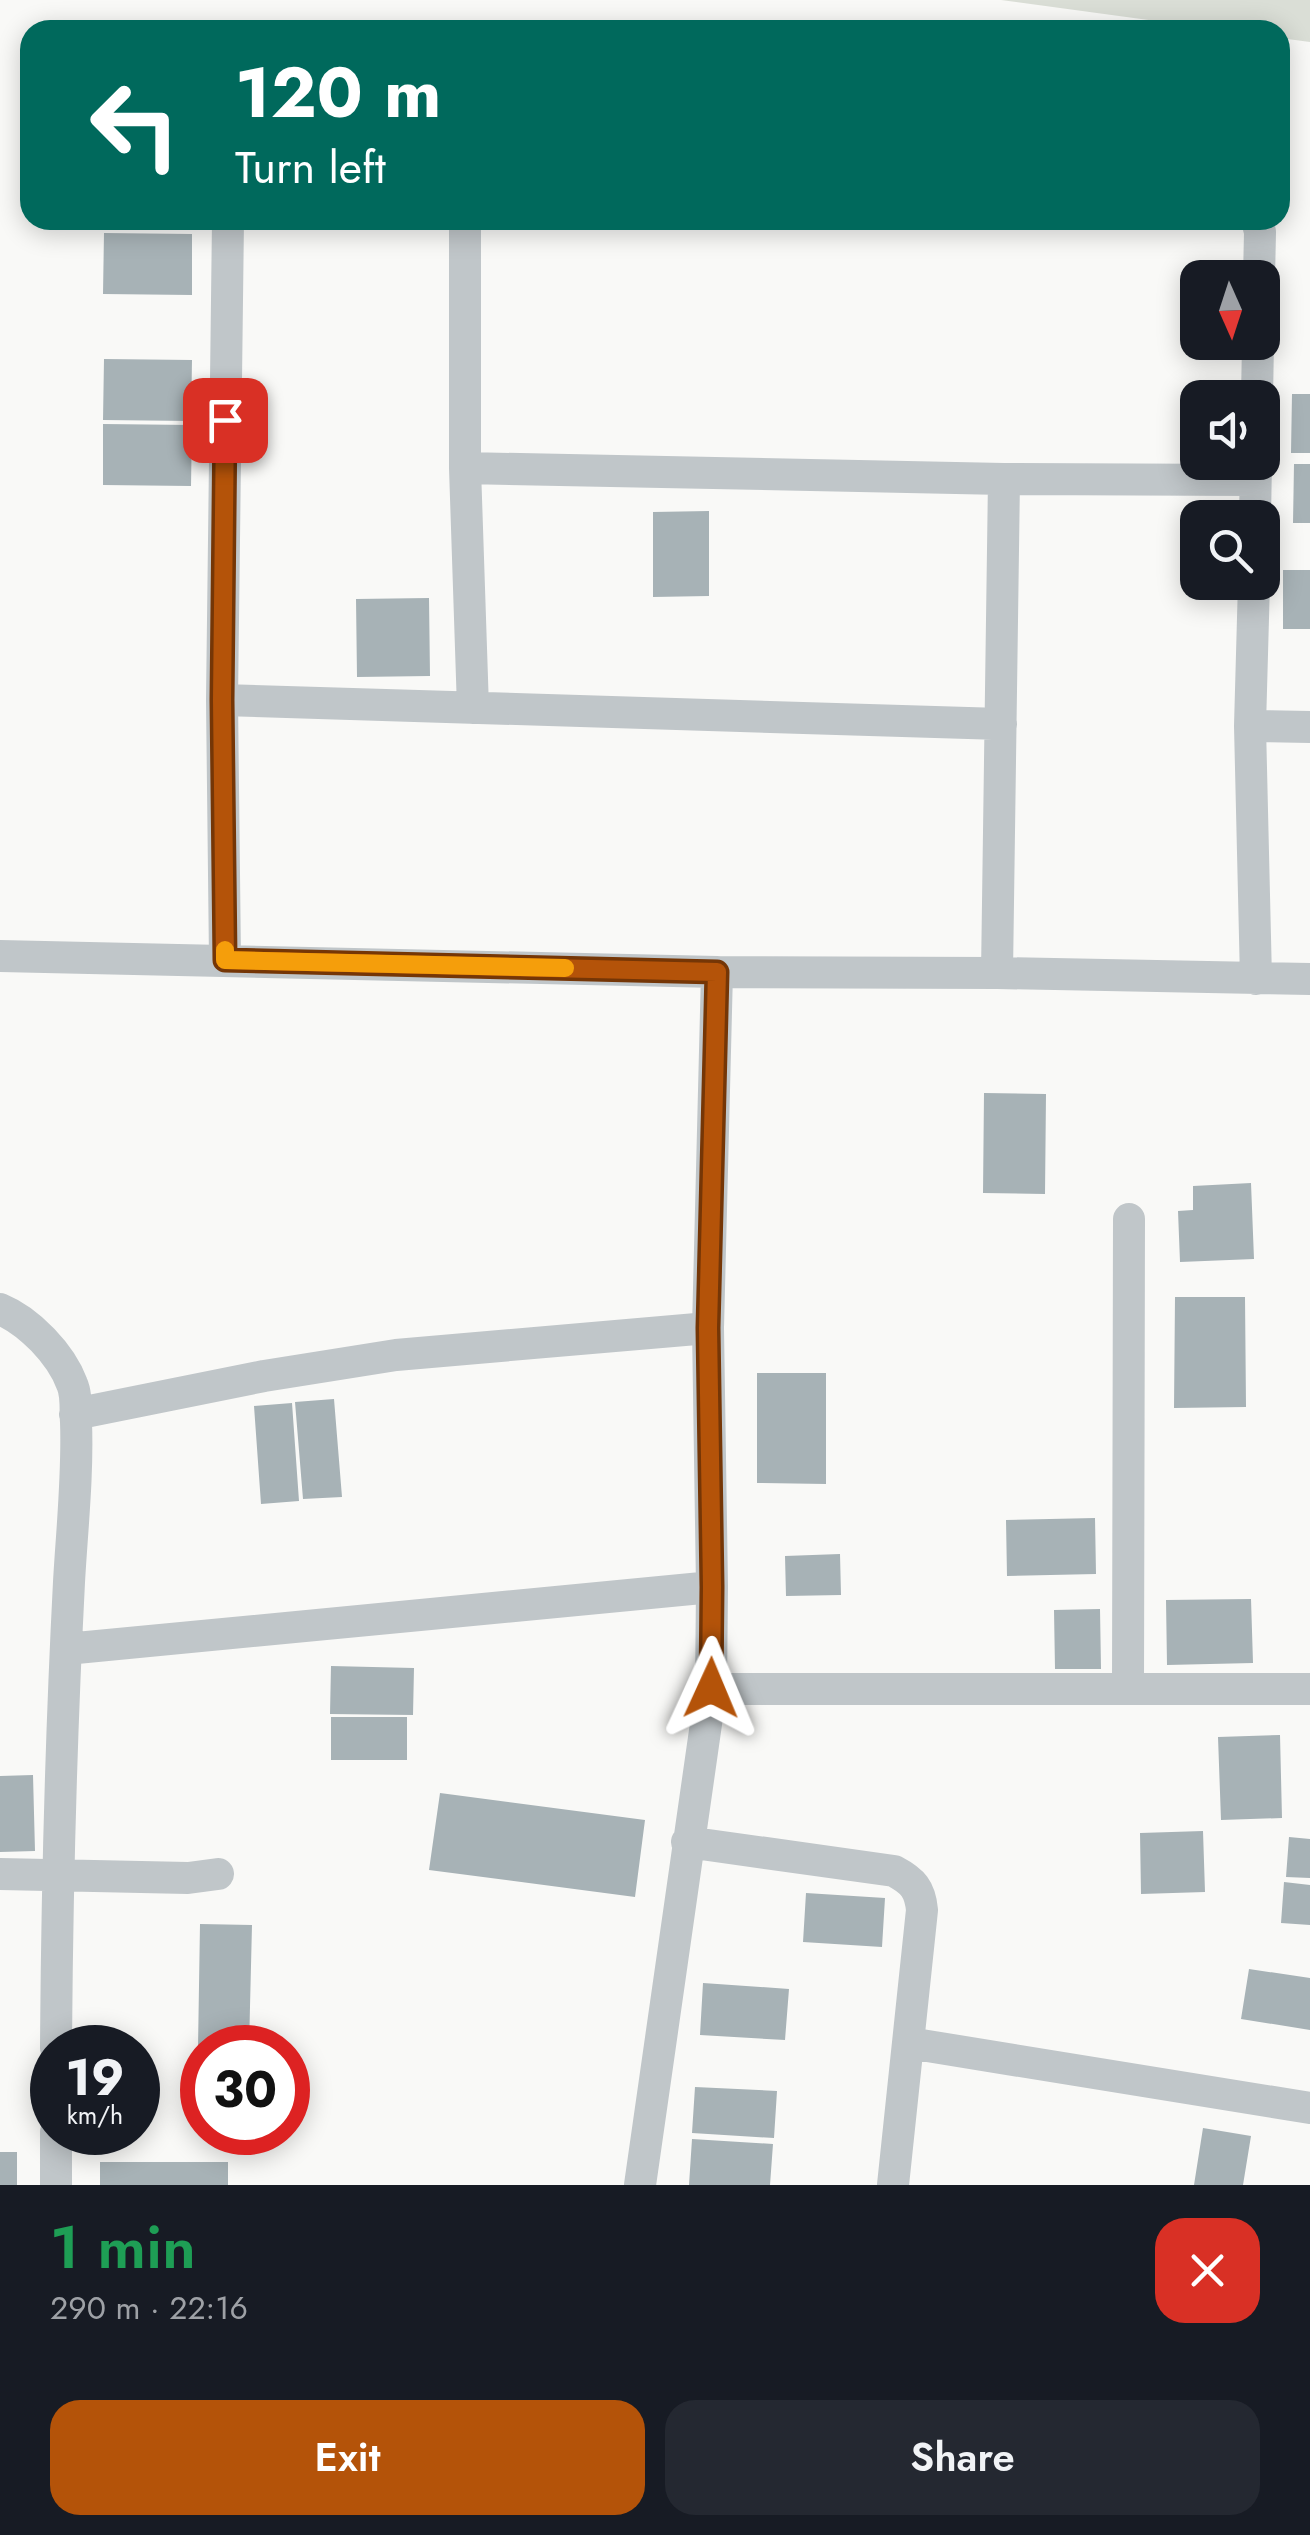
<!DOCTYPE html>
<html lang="en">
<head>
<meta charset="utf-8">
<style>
	body { margin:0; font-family:Jost,sans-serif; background:#242831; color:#f1f3f6; height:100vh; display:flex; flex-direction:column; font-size:38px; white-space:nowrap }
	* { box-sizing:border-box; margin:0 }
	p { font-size:32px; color:#9ea1a6 }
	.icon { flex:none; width:55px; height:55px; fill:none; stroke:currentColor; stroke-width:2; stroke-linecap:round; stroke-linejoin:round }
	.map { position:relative; height:2185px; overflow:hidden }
	.drawer { display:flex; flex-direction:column; background:#171b24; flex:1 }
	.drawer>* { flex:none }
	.banner { position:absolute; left:20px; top:20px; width:1270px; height:210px; border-radius:30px; box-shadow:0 5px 25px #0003; background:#00695c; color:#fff; overflow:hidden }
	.needle { width:65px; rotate:177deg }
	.tools { position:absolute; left:1180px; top:260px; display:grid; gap:20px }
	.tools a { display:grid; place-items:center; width:100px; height:100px; border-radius:20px; background:#171b24; box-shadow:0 5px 25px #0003; font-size:50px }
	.speed { position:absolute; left:30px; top:2025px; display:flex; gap:20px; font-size:50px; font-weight:700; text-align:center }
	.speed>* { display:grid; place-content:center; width:130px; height:130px; border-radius:50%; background:#171b24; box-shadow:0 5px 25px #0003; line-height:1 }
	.speed small { font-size:25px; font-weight:400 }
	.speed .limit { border:15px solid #d22; background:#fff; color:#111 }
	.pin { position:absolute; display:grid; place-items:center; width:85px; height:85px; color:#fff; margin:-42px; border-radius:20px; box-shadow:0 5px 15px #0006 }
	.me { position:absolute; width:110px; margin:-55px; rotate:1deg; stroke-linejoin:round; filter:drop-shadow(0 0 8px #0008) }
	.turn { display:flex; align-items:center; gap:35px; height:210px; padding:0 50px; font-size:45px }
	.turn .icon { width:130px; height:130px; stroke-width:2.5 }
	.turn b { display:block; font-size:70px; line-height:85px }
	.round { display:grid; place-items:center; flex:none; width:105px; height:105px; border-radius:30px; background:#242831 }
	.headline { display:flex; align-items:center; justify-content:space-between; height:170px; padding:0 50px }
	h1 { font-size:60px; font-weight:600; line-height:75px; color:#1e9e55 }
	.action { display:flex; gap:20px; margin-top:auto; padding:20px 50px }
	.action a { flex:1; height:115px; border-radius:30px; background:#b45309; color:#fff; font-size:40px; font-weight:600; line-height:115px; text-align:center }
	.action a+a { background:#242831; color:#f1f3f6 }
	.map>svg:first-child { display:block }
	.green { fill:#daded6 }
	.building { fill:#a7b2b6 }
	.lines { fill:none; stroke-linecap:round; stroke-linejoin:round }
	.minor { stroke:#c0c6c9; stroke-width:32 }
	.route-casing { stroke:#753606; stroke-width:25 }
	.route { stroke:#b45309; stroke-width:18 }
	.slow { stroke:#f59e0b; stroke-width:18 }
</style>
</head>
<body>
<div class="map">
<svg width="1310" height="2185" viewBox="0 0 1310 2185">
	<rect width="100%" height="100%" fill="#f9f9f7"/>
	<path class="green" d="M1001,0H1310V42L1280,38V30H1222Z"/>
	<path class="building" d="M104,233L192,234V295L103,294Z
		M104,359L192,360L191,421L103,420Z
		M1292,394H1310V453H1291Z
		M103,424L192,425L191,486L103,485Z
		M1294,464H1310V523H1293Z
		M709,511V596L653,597V512Z
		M1283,570H1310V629H1283Z
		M429,598L430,676L357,677L356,599Z
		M984,1093L1046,1094L1045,1194L983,1193Z
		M1251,1183L1254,1259L1180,1262L1178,1211L1193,1210V1186Z
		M1175,1297H1245L1246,1407L1174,1408Z
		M757,1373H826V1484L757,1483Z
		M334,1399L342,1497L303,1499L295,1402Z
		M292,1403L299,1501L261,1504L254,1406Z
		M1095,1518L1096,1574L1007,1576L1006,1520Z
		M840,1554L841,1595L786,1596L785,1556Z
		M1251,1599L1253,1663L1167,1665L1166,1600Z
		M1100,1609L1101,1669H1055L1054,1610Z
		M331,1666L414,1668L413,1715L330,1714Z
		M331,1717H407V1760H331Z
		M1280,1735L1282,1818L1221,1820L1218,1737Z
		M33,1775L35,1851L0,1852V1776Z
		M440,1793L645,1820L635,1897L429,1870Z
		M1203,1831L1205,1892L1141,1894L1140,1833Z
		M1289,1837L1310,1839V1878L1286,1877Z
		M1284,1882L1310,1885V1925L1281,1923Z
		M806,1893L885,1898L882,1947L803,1942Z
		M200,1924L252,1925L249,2048H198Z
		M1249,1969L1310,1978V2030L1241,2019Z
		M703,1983L789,1989L785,2040L700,2035Z
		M695,2087L777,2091L774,2138L692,2133Z
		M1203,2128L1251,2136L1243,2185H1194Z
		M692,2139L773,2144L770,2185H689Z
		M0,2152H17V2185H0Z
		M100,2162H228V2185H100Z"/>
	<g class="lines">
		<path class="minor" d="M465,220V468L473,708
			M1257,220L1260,232L1259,278
			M1257,398L1258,342
			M465,468L1004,479L1255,480
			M1255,518L1256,462
			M1254,582L1250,726L1256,979
			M222,700L1001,724
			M1250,726L1310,727
			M0,956L717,972L997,973L1310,979
			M225,960L222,700L228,220
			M997,973L1004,479
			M0,1309C29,1321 61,1354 72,1384C77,1395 75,1410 76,1422C78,1475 72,1529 69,1582C61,1737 57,1892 56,2048
			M75,1414L264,1376L396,1355L708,1328
			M66,1649L712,1587
			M711,1689L712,1587L708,1328L717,972
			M1128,1689L1129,1219
			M687,1842L894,1871C913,1881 920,1889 922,1910L893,2185
			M0,1874L188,1878L218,1874
			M909,2043L1310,2108
			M56,2185V2132
			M640,2185L711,1689H1310"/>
	</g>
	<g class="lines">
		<defs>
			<path id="route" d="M225,420L222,700L225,960L717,972L708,1328L712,1587L711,1688"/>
		</defs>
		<use href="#route" class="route-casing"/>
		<use href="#route" class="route"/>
		<path class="slow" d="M225,950V960L565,968"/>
	</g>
</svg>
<div class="tools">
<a><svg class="needle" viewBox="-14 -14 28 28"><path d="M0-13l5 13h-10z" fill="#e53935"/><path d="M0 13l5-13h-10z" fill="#9ea1a6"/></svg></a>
<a><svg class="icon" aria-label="sound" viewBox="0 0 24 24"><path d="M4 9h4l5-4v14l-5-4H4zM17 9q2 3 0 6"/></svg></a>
<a><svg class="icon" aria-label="search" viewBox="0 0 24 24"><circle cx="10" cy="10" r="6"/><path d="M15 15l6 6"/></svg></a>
</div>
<div class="speed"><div>19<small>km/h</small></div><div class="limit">30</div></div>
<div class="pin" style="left:225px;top:420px;background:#d93025"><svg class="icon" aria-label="arrive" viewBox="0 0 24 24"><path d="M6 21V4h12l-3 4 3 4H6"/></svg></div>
<svg class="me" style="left:711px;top:1688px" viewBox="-20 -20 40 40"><path d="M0-17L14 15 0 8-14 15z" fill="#b45309" stroke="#fff" stroke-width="4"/></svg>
<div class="banner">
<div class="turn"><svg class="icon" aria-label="left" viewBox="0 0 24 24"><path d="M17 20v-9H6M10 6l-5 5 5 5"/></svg><div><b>120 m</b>Turn left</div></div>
</div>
</div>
<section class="drawer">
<div class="headline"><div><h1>1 min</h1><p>290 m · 22:16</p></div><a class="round" style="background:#d93025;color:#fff"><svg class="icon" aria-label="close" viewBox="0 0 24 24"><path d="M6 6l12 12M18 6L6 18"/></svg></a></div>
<div class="action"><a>Exit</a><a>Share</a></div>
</section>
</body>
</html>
